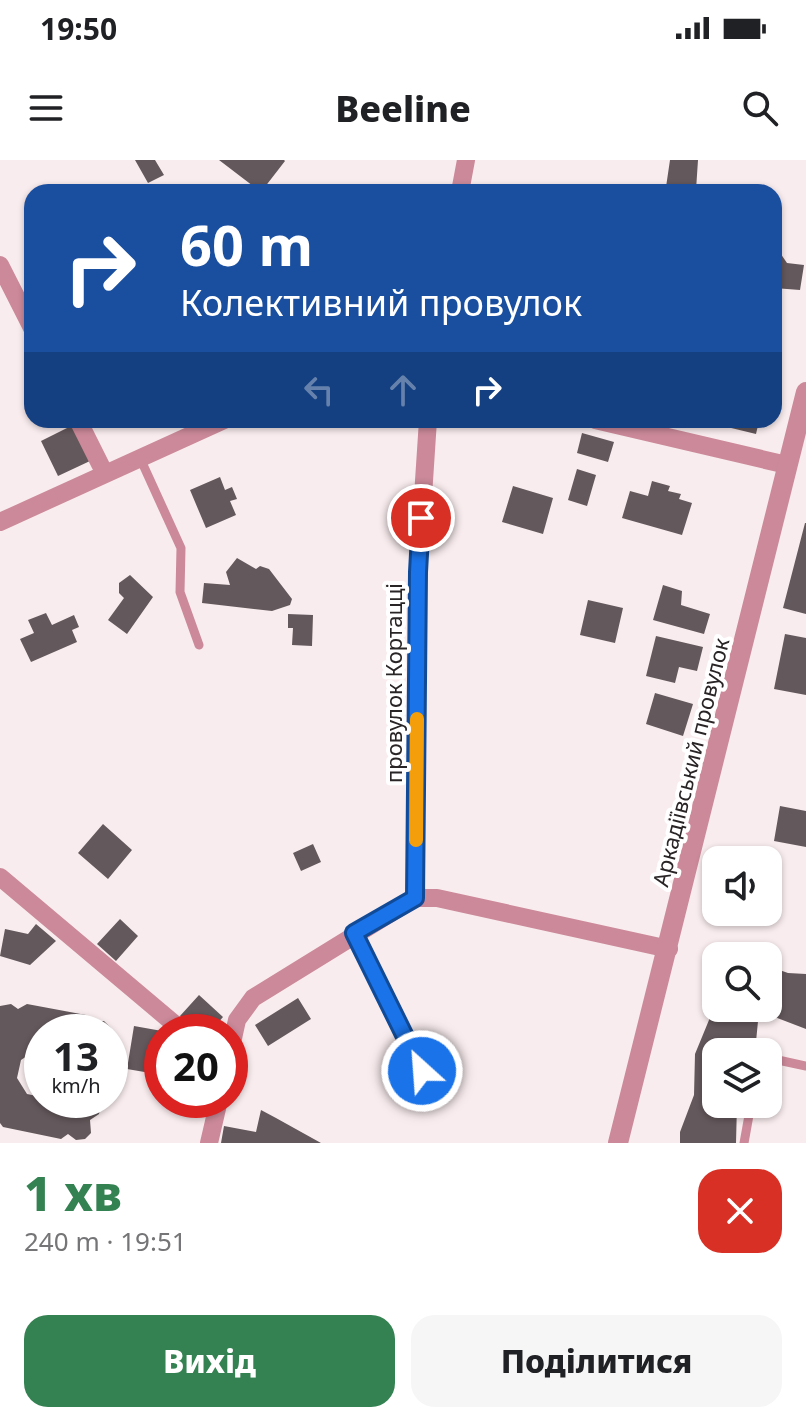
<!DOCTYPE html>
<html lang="uk">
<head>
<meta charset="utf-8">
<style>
	body { margin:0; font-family:"Noto Sans",sans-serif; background:#f6f6f6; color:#202124; height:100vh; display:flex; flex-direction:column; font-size:30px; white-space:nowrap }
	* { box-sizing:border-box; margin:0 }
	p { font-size:26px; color:#757577 }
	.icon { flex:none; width:44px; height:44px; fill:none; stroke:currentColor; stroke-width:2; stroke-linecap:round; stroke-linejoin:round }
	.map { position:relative; height:983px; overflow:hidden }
	.details { display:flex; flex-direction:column; background:#fff; flex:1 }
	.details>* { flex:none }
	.hud { position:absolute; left:24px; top:24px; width:758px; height:244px; border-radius:24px; box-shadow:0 2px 6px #0004; background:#1a4fa0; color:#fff; overflow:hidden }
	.controls { position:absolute; left:702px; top:686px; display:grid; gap:16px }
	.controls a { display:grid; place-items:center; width:80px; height:80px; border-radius:16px; background:#fff; box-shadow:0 2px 6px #0004; font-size:40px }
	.speed { position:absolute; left:24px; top:854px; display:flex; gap:16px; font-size:40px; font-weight:700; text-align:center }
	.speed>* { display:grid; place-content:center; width:104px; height:104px; border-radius:50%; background:#fff; box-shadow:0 2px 6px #0004; line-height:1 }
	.speed small { font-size:20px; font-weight:400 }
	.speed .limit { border:12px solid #d22; background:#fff; color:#111 }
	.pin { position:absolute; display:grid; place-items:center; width:68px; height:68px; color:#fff; margin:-34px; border:4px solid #fff; border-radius:50%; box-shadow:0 2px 8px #0007 }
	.me { position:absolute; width:88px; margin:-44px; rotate:334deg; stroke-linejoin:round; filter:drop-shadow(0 0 6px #0008) }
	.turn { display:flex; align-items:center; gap:28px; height:168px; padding:0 24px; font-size:36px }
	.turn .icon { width:104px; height:104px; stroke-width:2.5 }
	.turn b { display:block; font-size:56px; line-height:68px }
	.lanes { display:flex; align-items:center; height:76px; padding:0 24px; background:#0003; justify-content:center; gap:40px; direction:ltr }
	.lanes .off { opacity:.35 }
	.round { display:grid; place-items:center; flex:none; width:84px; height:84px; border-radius:24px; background:#f6f6f6 }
	.summary { display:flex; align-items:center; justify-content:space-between; height:136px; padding:0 24px }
	h1 { font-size:48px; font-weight:800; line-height:60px; color:#348252 }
	.primary-button { display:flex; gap:16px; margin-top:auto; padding:16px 24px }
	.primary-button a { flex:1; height:92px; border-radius:24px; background:#348252; color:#fff; font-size:32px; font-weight:800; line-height:92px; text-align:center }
	.primary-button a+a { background:#f6f6f6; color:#202124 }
	.status { display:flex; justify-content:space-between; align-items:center; height:56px; padding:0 40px; background:#fff; direction:ltr }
	.status svg { height:22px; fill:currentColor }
	header { display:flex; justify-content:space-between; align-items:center; height:104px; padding:0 24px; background:#fff; font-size:36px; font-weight:800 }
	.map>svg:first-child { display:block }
	.building { fill:#63585b }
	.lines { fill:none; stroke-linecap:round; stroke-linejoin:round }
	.service { stroke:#cb8999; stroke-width:9 }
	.minor { stroke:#cb8999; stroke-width:18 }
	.tertiary { stroke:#cb8999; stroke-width:20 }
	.route-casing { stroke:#114b97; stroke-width:20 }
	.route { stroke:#1a73e8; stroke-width:14 }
	.slow { stroke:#f59e0b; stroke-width:14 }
	.labels { text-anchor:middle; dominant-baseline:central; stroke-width:8; stroke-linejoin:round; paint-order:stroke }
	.street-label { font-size:22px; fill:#292425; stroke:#fff }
</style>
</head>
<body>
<div class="status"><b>19:50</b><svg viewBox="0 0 49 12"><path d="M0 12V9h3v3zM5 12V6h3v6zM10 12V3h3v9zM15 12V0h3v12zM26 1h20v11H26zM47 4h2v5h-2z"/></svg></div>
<header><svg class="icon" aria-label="menu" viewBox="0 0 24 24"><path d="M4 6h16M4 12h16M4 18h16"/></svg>Beeline<svg class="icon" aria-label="search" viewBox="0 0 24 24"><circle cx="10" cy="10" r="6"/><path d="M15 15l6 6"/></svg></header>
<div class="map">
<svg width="806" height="983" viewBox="0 0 806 983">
	<rect width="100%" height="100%" fill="#f9ecee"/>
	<path class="building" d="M135,0H155L164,15L148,23Z
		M219,0H284L285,1L261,32Z
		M670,0H698L696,30L666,27Z
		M774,84L787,103L804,105L800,130L774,128Z
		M725,260H754L759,261L756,274L723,266Z
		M73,265L90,301L58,316L41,281Z
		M582,273L614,282L608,302L577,293Z
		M577,309L596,315L587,346L568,340Z
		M220,317L225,330L232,327L237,339L230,341L236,355L206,368L190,330Z
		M652,321L670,326L668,331L681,334L679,339L692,343L682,375L622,358L630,331L648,336Z
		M513,326L553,338L543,374L502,362Z
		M805,363H806V454L783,448Z
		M237,398L256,409L260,406L269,409L292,439L290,445L272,451L202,443L204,423L230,425L226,412Z
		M130,415L153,437L127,474L108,460L124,438L119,433V423Z
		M663,425L682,431L681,445L710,454L704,474L653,460Z
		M588,440L623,448L615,483L580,475Z
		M46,453L52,465L74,455L79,467L72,470L77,482L31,502L20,479L34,473L28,460Z
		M288,454L313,455L312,486L292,485L293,468H288Z
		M785,474L806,478V535L774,529Z
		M656,476L703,487L697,511L679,507L675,523L646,516Z
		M655,533L693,544L683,576L646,564Z
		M780,646L806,651V687L774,681Z
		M103,664L132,690L108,719L78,693Z
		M313,684L321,702L301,711L293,693Z
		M120,759L138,776L116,801L97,784Z
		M36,764L56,781L30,805L0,796L5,769L28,774Z
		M722,789L733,791L737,796H716V848H768V806L788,813L806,814V869L759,851L755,892H716V944H737L736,983H680V972L694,935L695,894L709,860L706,824L711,796Z
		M199,835L223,857L210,872H198L180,856Z
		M298,838L311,859L268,886L255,865Z
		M11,844L18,849L27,844L86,855L91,862L104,861L111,868L112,872H42V891L36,890L21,900L17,918L27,934L42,937V940H102L99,954L90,960L91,973L85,979L76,980L68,974L61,979L3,967L0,963V846Z
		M134,866L162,871V915L127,909Z
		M261,950L276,958L321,983H221L224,966L256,972Z"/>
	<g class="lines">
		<path class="service" d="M140,298L181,388L180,432L199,485
			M354,773L435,939
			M768,903L778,900L806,906
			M744,983L751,944"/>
		<path class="minor" d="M460,32L466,0
			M0,105L32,168
			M78,260L105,314
			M595,260L787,305
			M0,362L224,260
			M0,717L184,872
			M415,738L418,412L428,260
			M230,892L237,860L253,838L415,738H437L669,789
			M209,983L219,940"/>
		<path class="tertiary" d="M618,983L806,232"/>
	</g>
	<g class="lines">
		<defs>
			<path id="route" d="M421,358L418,412L415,738L354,773L422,911"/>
		</defs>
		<use href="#route" class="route-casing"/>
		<use href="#route" class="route"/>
		<path class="slow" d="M416,680L417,559"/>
	</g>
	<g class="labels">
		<g class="street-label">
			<text transform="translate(393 523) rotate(-90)">провулок Кортацці</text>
			<text transform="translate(690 602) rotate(-76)">Аркадіївський провулок</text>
		</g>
	</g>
</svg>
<div class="controls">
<a><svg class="icon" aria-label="sound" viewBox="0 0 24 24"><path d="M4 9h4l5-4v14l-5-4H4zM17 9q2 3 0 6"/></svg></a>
<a><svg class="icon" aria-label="search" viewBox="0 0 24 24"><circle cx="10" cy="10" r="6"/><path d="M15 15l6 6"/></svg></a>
<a><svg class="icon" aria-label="layers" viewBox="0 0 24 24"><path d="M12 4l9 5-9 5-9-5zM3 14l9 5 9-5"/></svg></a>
</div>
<div class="speed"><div>13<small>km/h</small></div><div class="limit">20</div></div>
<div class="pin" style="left:421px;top:358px;background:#d93025"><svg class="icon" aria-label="arrive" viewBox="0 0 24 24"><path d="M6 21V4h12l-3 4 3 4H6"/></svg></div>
<svg class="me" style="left:422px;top:911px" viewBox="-20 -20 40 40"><circle r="17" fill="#1a73e8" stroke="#fff" stroke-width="3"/><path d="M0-11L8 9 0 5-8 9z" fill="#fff"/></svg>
<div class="hud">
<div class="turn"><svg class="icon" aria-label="right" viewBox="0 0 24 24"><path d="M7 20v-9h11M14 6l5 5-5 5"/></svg><div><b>60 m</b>Колективний провулок</div></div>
<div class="lanes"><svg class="icon off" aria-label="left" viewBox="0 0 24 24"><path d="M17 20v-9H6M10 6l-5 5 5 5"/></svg><svg class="icon off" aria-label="ahead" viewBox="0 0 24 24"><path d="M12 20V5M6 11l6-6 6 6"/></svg><svg class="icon" aria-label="right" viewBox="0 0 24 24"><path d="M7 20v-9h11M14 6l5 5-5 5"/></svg></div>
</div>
</div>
<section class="details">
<div class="summary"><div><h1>1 хв</h1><p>240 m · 19:51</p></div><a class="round" style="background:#d93025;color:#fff"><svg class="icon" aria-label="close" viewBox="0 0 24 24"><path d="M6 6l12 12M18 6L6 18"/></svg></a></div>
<div class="primary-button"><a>Вихід</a><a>Поділитися</a></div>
</section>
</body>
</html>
